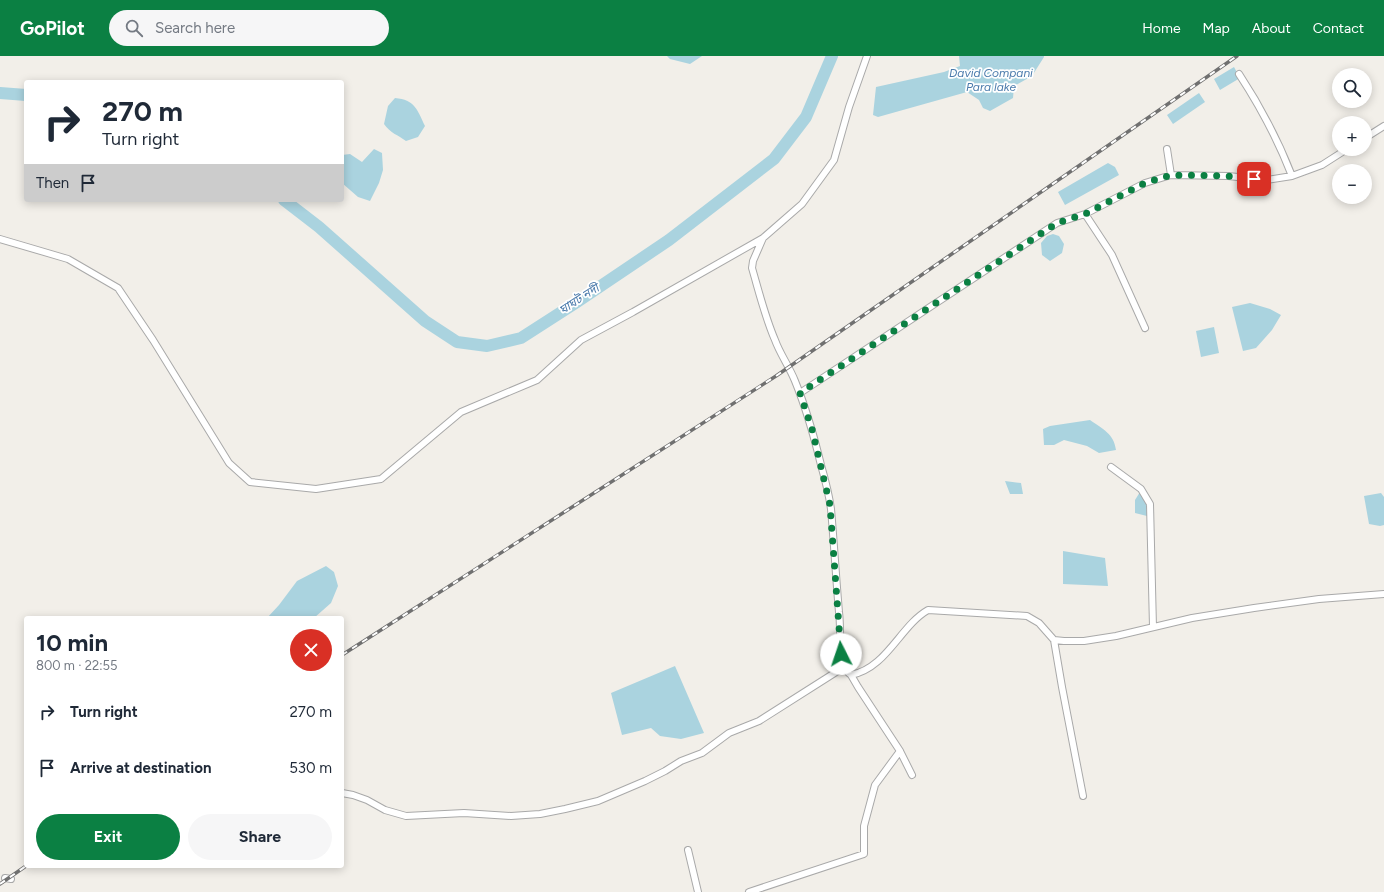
<!DOCTYPE html>
<html lang="en">
<head>
<meta charset="utf-8">
<style>
	body { margin:0; font-family:Figtree,"Noto Sans Bengali",sans-serif; background:#f6f6f7; color:#1f2937; height:100vh; display:flex; flex-direction:column; font-size:15px; white-space:nowrap }
	* { box-sizing:border-box; margin:0 }
	p { font-size:13px; color:#747a83 }
	.icon { flex:none; width:22px; height:22px; fill:none; stroke:currentColor; stroke-width:2; stroke-linecap:round; stroke-linejoin:round }
	.map { position:relative; flex:1; overflow:hidden }
	.side { position:absolute; left:24px; top:560px; width:320px; height:252px; display:flex; flex-direction:column; background:#fff; border-radius:4px; box-shadow:0 2px 10px #0003 }
	.side>* { flex:none }
	.guide { position:absolute; left:24px; top:24px; width:320px; height:122px; border-radius:4px; box-shadow:0 2px 10px #0003; background:#fff; color:#1f2937; overflow:hidden }
	.tools { position:absolute; left:1332px; top:12px; display:grid; gap:8px }
	.tools a { display:grid; place-items:center; width:40px; height:40px; border-radius:50%; background:#fff; box-shadow:0 2px 10px #0003; font-size:20px }
	.pin { position:absolute; display:grid; place-items:center; width:34px; height:34px; color:#fff; margin:-17px; border-radius:8px; box-shadow:0 2px 6px #0006 }
	.me { position:absolute; width:44px; margin:-22px; rotate:356deg; stroke-linejoin:round; filter:drop-shadow(0 0 3px #0008) }
	.turn { display:flex; align-items:center; gap:14px; height:84px; padding:0 12px; font-size:18px }
	.turn .icon { width:52px; height:52px; stroke-width:2.5 }
	.turn b { display:block; font-size:28px; line-height:34px }
	.then { display:flex; align-items:center; height:38px; padding:0 12px; background:#0003; gap:8px; font-size:15px }
	.round { display:grid; place-items:center; flex:none; width:42px; height:42px; border-radius:21px; background:#f6f6f7 }
	.head { display:flex; align-items:center; justify-content:space-between; height:68px; padding:0 12px }
	h1 { font-size:24px; font-weight:700; line-height:30px }
	.action { display:flex; gap:8px; margin-top:auto; padding:8px 12px }
	.action a { flex:1; height:46px; border-radius:24px; background:#0b8043; color:#fff; font-size:16px; font-weight:700; line-height:46px; text-align:center }
	.action a+a { background:#f6f6f7; color:#1f2937 }
	ul { padding:0; list-style:none }
	li { display:flex; align-items:center; gap:12px; height:56px; padding:0 12px }
	li div { flex:1 }
	li b { display:block; font-size:15px }
	li em { font-style:normal }
	header { display:flex; align-items:center; gap:24px; box-sizing:border-box; height:56px; padding:0 20px; background:#0b8043; color:#fff }
	header strong { font-size:19px }
	nav { display:flex; gap:22px; margin-inline-start:auto; font-size:14px }
	.search { width:280px; height:36px; background:#f6f6f7; display:flex; align-items:center; gap:10px; box-sizing:border-box; padding:0 14px; border-radius:22px; color:#747a83; font-size:15px }
	.map>svg:first-child { display:block }
	.water { fill:#aad3df }
	.lines { fill:none; stroke-linecap:round; stroke-linejoin:round }
	.river { stroke:#aad3df; stroke-width:12 }
	.minor-casing { stroke:#a9a9a9; stroke-width:8 }
	.minor { stroke:#fff; stroke-width:6 }
	.rail-casing { stroke:#707070; stroke-width:3.5 }
	.rail { stroke:#fff; stroke-width:2; stroke-dasharray:6; stroke-linecap:butt }
	.route { stroke:#0b8043; stroke-width:7; stroke-dasharray:0 12.6 }
	.labels { text-anchor:middle; dominant-baseline:central; stroke-width:3.5; stroke-linejoin:round; paint-order:stroke }
	.water-label { font-size:12px; font-style:italic; fill:#4a7aab; stroke:#fff }
</style>
</head>
<body>
<header>
<strong>GoPilot</strong>
<div class="search"><svg class="icon" aria-label="search" viewBox="0 0 24 24"><circle cx="10" cy="10" r="6"/><path d="M15 15l6 6"/></svg>Search here</div>
<nav><a>Home</a><a>Map</a><a>About</a><a>Contact</a></nav>
</header>
<div class="map">
<svg width="1384" height="836" viewBox="0 0 1384 836">
	<rect width="100%" height="100%" fill="#f2efe9"/>
	<path class="water" d="M667,0H702L690,8L670,3Z
		M959,0H1044V1L1032,20L1014,30L1013,42L990,55L983,52L979,44L967,36L878,61L873,59L876,31L944,16L960,10Z
		M1234,11L1240,22L1220,34L1214,23Z
		M1199,37L1205,46L1173,68L1167,59Z
		M395,42C415,44 417,53 425,70L418,81L406,85C398,79 390,77 384,68L388,50Z
		M374,93L382,97L383,114L379,127L370,145L358,141L342,127V99L350,98L362,106Z
		M1108,107L1115,111L1119,119L1065,149L1058,136Z
		M1053,178L1059,180L1064,188L1062,197L1050,205L1042,199L1041,187L1047,180Z
		M1250,247L1270,253L1281,259L1272,274L1256,292L1243,295L1232,251Z
		M1214,271L1219,297L1201,301L1196,275Z
		M1090,364C1103,373 1114,378 1116,394L1099,397L1087,390L1064,384L1054,389H1044L1043,373L1050,370Z
		M1005,425L1021,427L1023,438H1010Z
		M1140,436H1147L1152,452L1147,460L1135,457V444Z
		M1381,437L1384,441V469L1380,470L1369,468L1364,440Z
		M1063,495L1105,502L1108,530L1063,528Z
		M326,510L334,516L338,530L331,547L314,562H267L279,549L297,525Z
		M675,610L704,677L681,683L660,680L651,672L622,679L611,637Z"/>
	<g class="lines">
		<path class="river" d="M0,37L26,39
			M284,144L319,171L425,265L457,286L487,290L521,282L577,246L669,184L774,103L806,61L832,0"/>
		<defs>
			<path id="minor" d="M1239,18C1260,50 1278,84 1292,120
				M1365,82L1384,70
				M1167,93L1171,119
				M1085,158L1112,199L1145,272
				M763,182L753,205L752,212C759,236 765,261 775,284C780,298 789,310 795,325C806,352 814,380 821,409C825,423 829,438 831,453C834,487 836,522 839,556C841,572 839,588 842,604C844,611 846,616 851,619C887,612 900,570 928,554L1027,560L1039,567L1054,584L1064,585H1084L1116,580L1192,562L1254,552L1319,543L1384,538
				M0,183L68,203L118,232L153,284L229,407L250,426L316,433L381,423L461,356L537,324L581,284L633,256L763,182L802,148L834,104L849,51L867,0
				M800,337L1057,167L1085,158L1145,127L1171,119L1228,120L1267,124L1292,120L1322,109L1347,93
				M1111,411L1141,433L1150,448L1153,571
				M1054,584L1062,631L1083,740
				M900,695L912,719
				M342,737L353,739L367,744L385,754L406,760L464,757L511,760L540,758L565,753L598,745L645,725L665,715L681,705L702,697L729,677L759,665L844,611
				M688,794L698,836
				M5,822L11,823
				M749,836L864,798V770L875,729L900,695L858,631L851,619"/>
		</defs>
		<use href="#minor" class="minor-casing"/>
		<use href="#minor" class="minor"/>
		<defs>
			<path id="rail" d="M342,599L776,320L1237,0
				M0,828L26,810"/>
		</defs>
		<use href="#rail" class="rail-casing"/>
		<use href="#rail" class="rail"/>
	</g>
	<g class="lines">
		<path class="route" d="M841,598L830,449L812,373L800,337L1057,167L1085,158L1145,127L1171,119L1228,120L1254,123"/>
	</g>
	<g class="labels">
		<g class="water-label">
			<text x="991" y="17">David Compani<tspan x="991" dy="14">Para lake</tspan></text>
			<text transform="translate(579 243) rotate(-33)">ঘাঘট নদী</text>
		</g>
	</g>
</svg>
<div class="tools">
<a><svg class="icon" aria-label="search" viewBox="0 0 24 24"><circle cx="10" cy="10" r="6"/><path d="M15 15l6 6"/></svg></a>
<a>+</a>
<a>−</a>
</div>
<div class="pin" style="left:1254px;top:123px;background:#d93025"><svg class="icon" aria-label="arrive" viewBox="0 0 24 24"><path d="M6 21V4h12l-3 4 3 4H6"/></svg></div>
<svg class="me" style="left:841px;top:598px" viewBox="-20 -20 40 40"><circle r="19" fill="#fff"/><path d="M0-13L10 11 0 6-10 11z" fill="#0b8043"/></svg>
<div class="guide">
<div class="turn"><svg class="icon" aria-label="right" viewBox="0 0 24 24"><path d="M7 20v-9h11M14 6l5 5-5 5"/></svg><div><b>270 m</b>Turn right</div></div>
<div class="then">Then<svg class="icon" aria-label="arrive" viewBox="0 0 24 24"><path d="M6 21V4h12l-3 4 3 4H6"/></svg></div>
</div>
<section class="side">
<div class="head"><div><h1>10 min</h1><p>800 m · 22:55</p></div><a class="round" style="background:#d93025;color:#fff"><svg class="icon" aria-label="close" viewBox="0 0 24 24"><path d="M6 6l12 12M18 6L6 18"/></svg></a></div>
<ul>
<li><svg class="icon" aria-label="right" viewBox="0 0 24 24"><path d="M7 20v-9h11M14 6l5 5-5 5"/></svg><div><b>Turn right</b></div><em>270 m</em></li>
<li><svg class="icon" aria-label="arrive" viewBox="0 0 24 24"><path d="M6 21V4h12l-3 4 3 4H6"/></svg><div><b>Arrive at destination</b></div><em>530 m</em></li>
</ul>
<div class="action"><a>Exit</a><a>Share</a></div>
</section>
</div>
</body>
</html>
